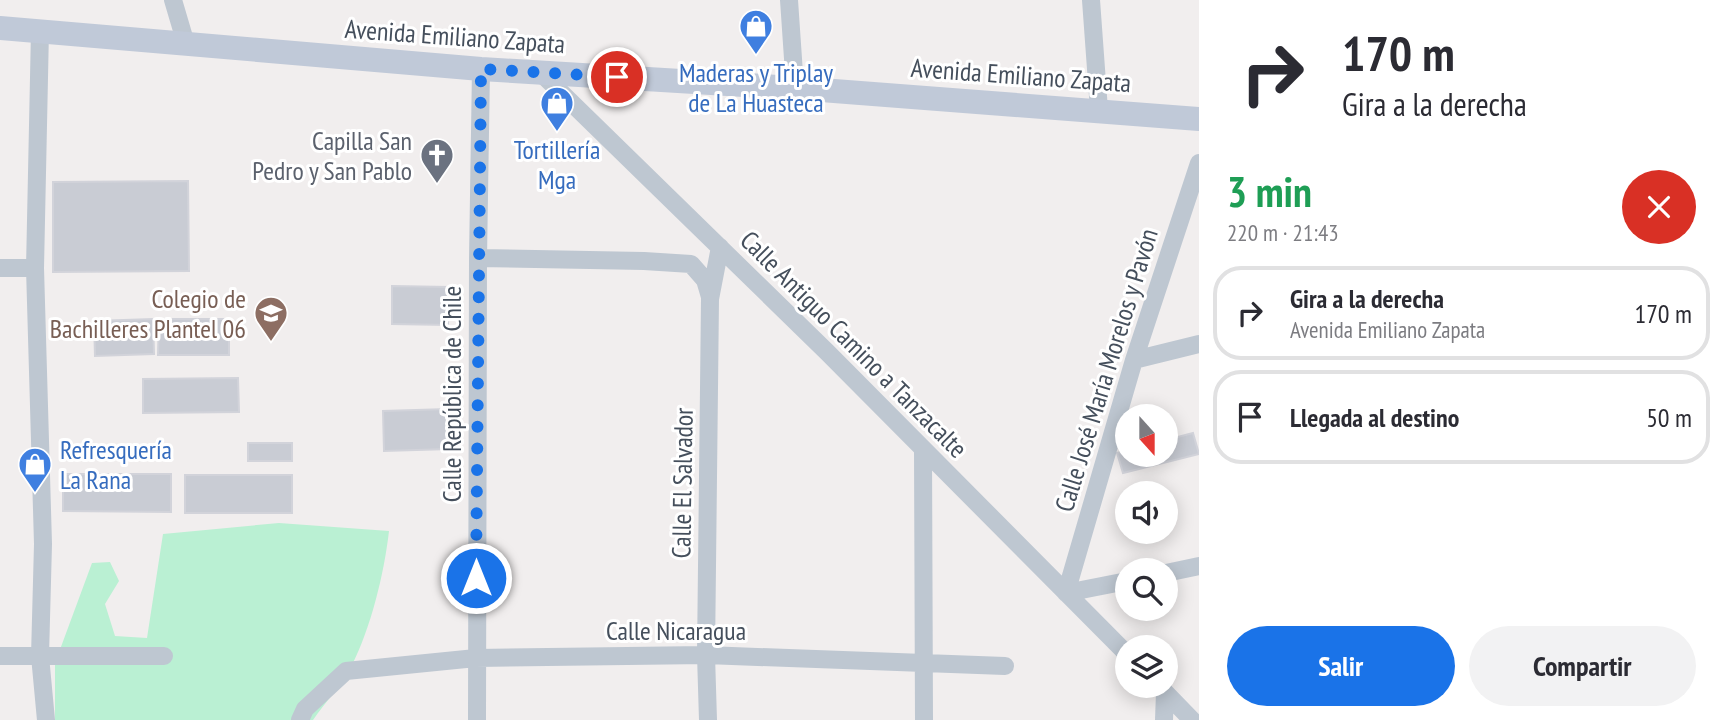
<!DOCTYPE html>
<html lang="es">
<head>
<meta charset="utf-8">
<style>
	body { margin:0; font-family:"PT Sans Narrow",sans-serif; background:#f2f2f3; color:#2b2b33; height:100vh; display:flex; flex-direction:column; font-size:26px; white-space:nowrap }
	* { box-sizing:border-box; margin:0 }
	p { font-size:23px; color:#7c7c81 }
	.icon { flex:none; width:38px; height:38px; fill:none; stroke:currentColor; stroke-width:2; stroke-linecap:round; stroke-linejoin:round }
	.map { position:relative; flex:1; overflow:hidden }
	.details { display:flex; flex-direction:column; background:#fff; width:525px }
	.details>* { flex:none }
	.banner { background:#fff; color:#2b2b33; overflow:hidden }
	.needle { width:46px; rotate:159deg }
	.controls { position:absolute; left:1115px; top:404px; display:grid; gap:14px }
	.controls a { display:grid; place-items:center; width:63px; height:63px; border-radius:50%; background:#fff; box-shadow:0 4px 18px #0003; font-size:35px }
	.pin { position:absolute; display:grid; place-items:center; width:60px; height:60px; color:#fff; margin:-30px; border:4px solid #fff; border-radius:50%; box-shadow:0 2px 7px #0007 }
	.me { position:absolute; width:77px; margin:-38px; rotate:0deg; stroke-linejoin:round; filter:drop-shadow(0 0 5px #0008) }
	.turn { display:flex; align-items:center; gap:24px; height:147px; padding:0 28px; font-size:32px }
	.turn .icon { width:91px; height:91px; stroke-width:2.5 }
	.turn b { display:block; font-size:49px; line-height:60px }
	.round { display:grid; place-items:center; flex:none; width:74px; height:74px; border-radius:37px; background:#f2f2f3 }
	.overview { display:flex; align-items:center; justify-content:space-between; height:119px; padding:0 28px }
	h1 { font-size:42px; font-weight:800; line-height:52px; color:#1e9e55 }
	.primary-button { display:flex; gap:14px; margin-top:auto; padding:14px 28px }
	.primary-button a { flex:1; height:80px; border-radius:42px; background:#1a73e8; color:#fff; font-size:28px; font-weight:800; line-height:80px; text-align:center }
	.primary-button a+a { background:#f2f2f3; color:#2b2b33 }
	ul { padding:0; list-style:none }
	li { display:flex; align-items:center; gap:21px; height:94px; margin:0 14px 10px; padding:0 14px; border:4px solid #e1e1e2; border-radius:28px }
	li div { flex:1 }
	li b { display:block; font-size:26px }
	li em { font-style:normal }
	main { display:flex; flex:1; min-height:0 }
	.map>svg:first-child { display:block }
	.green { fill:#baf0d3 }
	.building { fill:#c9ccd4; stroke:#d2d3da; stroke-width:2 }
	.lines { fill:none; stroke-linecap:round; stroke-linejoin:round }
	.street { stroke:#bec7d1; stroke-width:18 }
	.secondary { stroke:#c0c9d8; stroke-width:24 }
	.route { stroke:#1a73e8; stroke-width:12; stroke-dasharray:0 21.6 }
	.labels { text-anchor:middle; dominant-baseline:central; stroke-width:6; stroke-linejoin:round; paint-order:stroke }
	.street-label { font-size:26px; fill:#454f5c; stroke:#fff }
	.shop-label { font-size:26px; fill:#366cbe; stroke:#fff }
	.worship-label { font-size:26px; fill:#5b616d; stroke:#fff; text-anchor:end }
	.education-label { font-size:26px; fill:#785e54; stroke:#fff; text-anchor:end }
</style>
</head>
<body>
<main>
<div class="map">
<svg width="1199" height="720" viewBox="0 0 1199 720">
	<rect width="100%" height="100%" fill="#f1eeee"/>
	<path class="green" d="M279,523L389,531C384,574 371,628 351,667C341,685 325,703 313,720H55V663L92,563L110,562L119,581L105,604L115,636L147,638L163,534Z"/>
	<path class="building" d="M188,181L189,271L53,272V182Z
		M392,286L449,287L448,325L392,324Z
		M153,319L154,354L95,356L94,321Z
		M159,319H229V355H158Z
		M238,378L239,412L143,413V379Z
		M448,409L449,449L384,451L383,411Z
		M1193,433L1199,454L1123,473L1117,453L1127,450V455H1166V440Z
		M248,443H292V461H248Z
		M63,474H171V512L63,511Z
		M185,475H292V513H185Z"/>
	<g class="lines">
		<path class="street" d="M173,0L186,44
			M789,0L795,88
			M1091,0L1099,110
			M40,30L35,268L43,544L40,656L46,720
			M541,73L827,352L1127,654
			M478,258L644,261L691,264L705,280L710,297
			M0,268H35
			M1134,360L1199,344
			M923,450L924,720
			M1166,573L1199,566
			M1127,581L1066,593L1134,360L1199,163
			M0,656H164
			M1159,686L1192,720
			M300,720L305,709L346,671L476,658L706,655L1005,666
			M477,720L478,258L481,69
			M708,720L706,655L710,299L720,247
			M1164,720L1165,692"/>
		<path class="secondary" d="M0,28L481,69L795,88L1199,119"/>
	</g>
	<g class="lines">
		<path class="route" d="M476,578L481,69L617,77"/>
	</g>
	<defs>
		<symbol id="shop-pin" viewBox="-11 -11 22 30"><path d="M0 17L-7.5 6A9.5 9.5 0 1 1 7.5 6Z" fill="#3f7fe0" stroke="#fff"/><path d="M-5-2.5h2.3a2.7 3.5 0 0 1 5.4 0H5L5.5 6h-11ZM-1.5-2.5h3a1.5 2.3 0 0 0-3 0Z" fill="#fff"/></symbol>
		<symbol id="church-pin" viewBox="-11 -11 22 30"><path d="M0 17L-7.5 6A9.5 9.5 0 1 1 7.5 6Z" fill="#6b7280" stroke="#fff"/><path d="M-1.2-6h2.4v3.5h3.3v2.4h-3.3V6h-2.4V-.1h-3.3v-2.4h3.3Z" fill="#fff"/></symbol>
		<symbol id="school-pin" viewBox="-11 -11 22 30"><path d="M0 17L-7.5 6A9.5 9.5 0 1 1 7.5 6Z" fill="#8d6e63" stroke="#fff"/><path d="M0-5L7-2L0 1L-7-2ZM-4 1L0 2.5L4 1V4Q0 6-4 4Z" fill="#fff"/></symbol>
	</defs>
	<g fill-rule="evenodd">
		<use href="#shop-pin" x="737" y="7" width="38" height="52"/>
		<use href="#shop-pin" x="538" y="84" width="38" height="52"/>
		<use href="#church-pin" x="418" y="136" width="38" height="52"/>
		<use href="#school-pin" x="252" y="294" width="38" height="52"/>
		<use href="#shop-pin" x="16" y="445" width="38" height="52"/>
	</g>
	<g class="labels">
		<g class="street-label">
			<text transform="translate(455 36) rotate(4)">Avenida Emiliano Zapata</text>
			<text transform="translate(1021 75) rotate(4)">Avenida Emiliano Zapata</text>
			<text transform="translate(854 344) rotate(45)">Calle Antiguo Camino a Tanzacalte</text>
			<text transform="translate(1106 370) rotate(-73)">Calle José María Morelos y Pavón</text>
			<text transform="translate(451 394) rotate(-90)">Calle República de Chile</text>
			<text transform="translate(682 483) rotate(-89)">Calle El Salvador</text>
			<text x="676" y="630">Calle Nicaragua</text>
		</g>
		<g class="shop-label">
			<text x="756" y="72">Maderas y Triplay<tspan x="756" dy="30">de La Huasteca</tspan></text>
			<text x="557" y="149">Tortillería<tspan x="557" dy="30">Mga</tspan></text>
			<text x="60" y="449" text-anchor="start">Refresquería<tspan x="60" dy="30">La Rana</tspan></text>
		</g>
		<g class="worship-label">
			<text x="412" y="140">Capilla San<tspan x="412" dy="30">Pedro y San Pablo</tspan></text>
		</g>
		<g class="education-label">
			<text x="246" y="298">Colegio de<tspan x="246" dy="30">Bachilleres Plantel 06</tspan></text>
		</g>
	</g>
</svg>
<div class="controls">
<a><svg class="needle" viewBox="-14 -14 28 28"><path d="M0-13l5 13h-10z" fill="#e53935"/><path d="M0 13l5-13h-10z" fill="#7c7c81"/></svg></a>
<a><svg class="icon" aria-label="sound" viewBox="0 0 24 24"><path d="M4 9h4l5-4v14l-5-4H4zM17 9q2 3 0 6"/></svg></a>
<a><svg class="icon" aria-label="search" viewBox="0 0 24 24"><circle cx="10" cy="10" r="6"/><path d="M15 15l6 6"/></svg></a>
<a><svg class="icon" aria-label="layers" viewBox="0 0 24 24"><path d="M12 4l9 5-9 5-9-5zM3 14l9 5 9-5"/></svg></a>
</div>
<div class="pin" style="left:617px;top:77px;background:#d93025"><svg class="icon" aria-label="arrive" viewBox="0 0 24 24"><path d="M6 21V4h12l-3 4 3 4H6"/></svg></div>
<svg class="me" style="left:476px;top:578px" viewBox="-20 -20 40 40"><circle r="17" fill="#1a73e8" stroke="#fff" stroke-width="3"/><path d="M0-11L8 9 0 5-8 9z" fill="#fff"/></svg>
</div>
<section class="details">
<div class="banner">
<div class="turn"><svg class="icon" aria-label="right" viewBox="0 0 24 24"><path d="M7 20v-9h11M14 6l5 5-5 5"/></svg><div><b>170 m</b>Gira a la derecha</div></div>
</div>
<div class="overview"><div><h1>3 min</h1><p>220 m · 21:43</p></div><a class="round" style="background:#d93025;color:#fff"><svg class="icon" aria-label="close" viewBox="0 0 24 24"><path d="M6 6l12 12M18 6L6 18"/></svg></a></div>
<ul>
<li><svg class="icon" aria-label="right" viewBox="0 0 24 24"><path d="M7 20v-9h11M14 6l5 5-5 5"/></svg><div><b>Gira a la derecha</b><p>Avenida Emiliano Zapata</p></div><em>170 m</em></li>
<li><svg class="icon" aria-label="arrive" viewBox="0 0 24 24"><path d="M6 21V4h12l-3 4 3 4H6"/></svg><div><b>Llegada al destino</b></div><em>50 m</em></li>
</ul>
<div class="primary-button"><a>Salir</a><a>Compartir</a></div>
</section>
</main>
</body>
</html>
